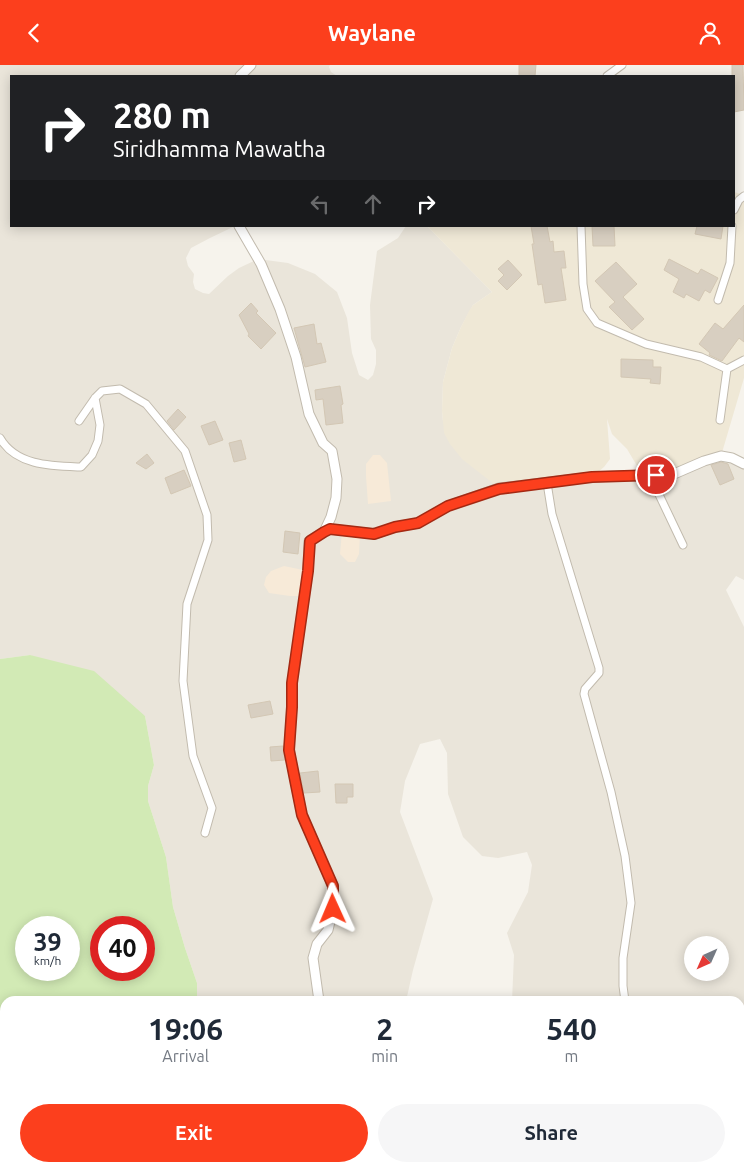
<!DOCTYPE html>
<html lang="en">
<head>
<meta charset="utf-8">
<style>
	body { margin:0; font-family:Ubuntu,sans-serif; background:#f6f6f7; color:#1f2937; height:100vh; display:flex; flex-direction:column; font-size:19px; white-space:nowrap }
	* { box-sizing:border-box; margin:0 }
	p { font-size:16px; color:#747a83 }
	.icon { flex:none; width:28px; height:28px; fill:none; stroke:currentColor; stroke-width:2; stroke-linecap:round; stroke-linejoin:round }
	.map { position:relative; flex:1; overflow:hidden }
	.sheet { position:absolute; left:0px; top:931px; width:745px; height:176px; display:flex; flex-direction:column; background:#fff; border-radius:15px 15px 0 0; box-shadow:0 2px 12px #0003 }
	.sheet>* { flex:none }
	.banner { position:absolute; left:10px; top:10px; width:725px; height:152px; border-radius:0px; box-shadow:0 2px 12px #0003; background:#202124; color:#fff; overflow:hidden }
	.needle { width:32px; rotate:225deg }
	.controls { position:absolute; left:684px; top:871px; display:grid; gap:10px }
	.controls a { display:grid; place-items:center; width:45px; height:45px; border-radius:50%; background:#fff; box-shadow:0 2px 12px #0003; font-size:25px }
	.speed { position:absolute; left:15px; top:851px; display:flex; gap:10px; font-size:25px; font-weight:700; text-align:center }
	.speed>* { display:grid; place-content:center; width:65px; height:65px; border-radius:50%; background:#fff; box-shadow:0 2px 12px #0003; line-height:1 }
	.speed small { font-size:12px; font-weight:400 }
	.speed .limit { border:8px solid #d22; background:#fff; color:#111 }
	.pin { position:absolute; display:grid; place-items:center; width:42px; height:42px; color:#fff; margin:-21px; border:2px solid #fff; border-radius:50%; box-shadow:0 1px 5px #0007 }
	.me { position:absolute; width:55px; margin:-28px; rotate:359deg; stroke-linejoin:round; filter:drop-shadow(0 0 4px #0008) }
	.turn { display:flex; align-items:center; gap:18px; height:105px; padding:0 20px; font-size:22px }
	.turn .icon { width:65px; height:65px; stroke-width:2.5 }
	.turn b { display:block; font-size:35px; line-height:42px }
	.lanes { display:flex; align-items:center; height:48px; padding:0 20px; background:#0003; justify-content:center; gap:25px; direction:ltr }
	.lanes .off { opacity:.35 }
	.eta { display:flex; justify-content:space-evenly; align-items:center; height:85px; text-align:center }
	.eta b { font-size:30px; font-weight:700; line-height:35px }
	.cta { display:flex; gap:10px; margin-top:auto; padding:10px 20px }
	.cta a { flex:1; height:58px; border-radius:30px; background:#fc3f1d; color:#fff; font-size:20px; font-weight:700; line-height:58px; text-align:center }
	.cta a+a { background:#f6f6f7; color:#1f2937 }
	header { display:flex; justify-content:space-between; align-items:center; height:65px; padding:0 20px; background:#fc3f1d; color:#fff; font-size:22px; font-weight:700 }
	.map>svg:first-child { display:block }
	.residential { fill:#eae5da; fill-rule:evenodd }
	.commercial { fill:#f7ead8 }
	.education { fill:#efe8d6 }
	.green { fill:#d2eab5; fill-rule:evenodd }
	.building { fill:#d8cfc1; stroke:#d3c7b4 }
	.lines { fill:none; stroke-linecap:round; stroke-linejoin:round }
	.minor-casing { stroke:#c2bbae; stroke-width:9 }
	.tertiary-casing { stroke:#c2bbae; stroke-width:11 }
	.minor { stroke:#fff; stroke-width:7 }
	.tertiary { stroke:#fff; stroke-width:9 }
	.route-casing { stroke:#a42913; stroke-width:12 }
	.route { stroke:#fc3f1d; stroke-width:9 }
</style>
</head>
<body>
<header><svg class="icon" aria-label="back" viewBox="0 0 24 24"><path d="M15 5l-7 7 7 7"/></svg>Waylane<svg class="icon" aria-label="person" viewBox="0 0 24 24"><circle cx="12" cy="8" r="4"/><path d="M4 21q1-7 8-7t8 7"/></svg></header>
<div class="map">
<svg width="744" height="1107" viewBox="0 0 744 1107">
	<rect width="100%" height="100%" fill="#f6f3ec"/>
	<path class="residential" d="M0,0H330L329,2L331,7L337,11H11V161H235L210,173L191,183L186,193L188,201L194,209L193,217L195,224L203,228L209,229L228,211L239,203L258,194L288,198L315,209L337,227L347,253L352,288L359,310L368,315L373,310L376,299V285L371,274L370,240L377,186L398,173L406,161H427L492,227L473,240L461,262L452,283L443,317L442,346L443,356L499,423L643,411L721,391L744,399V515L736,511L726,525L744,562V1107H557L556,1103L740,1102V936H512L514,890L507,868L528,827L532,800L527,787L498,793L482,791L463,772L448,729L447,688L440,674L420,679L405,716L400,747L433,834L413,905L406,936H197V918L185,883L173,842L166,792L148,736V721L154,700L145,651L30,590L0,594ZM692,880H720V908H692Z
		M232,1103H466L465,1107H235Z"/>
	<path class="commercial" d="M373,390H380L387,398L391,436L368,439L366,411V399Z
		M342,466L360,468L359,489L355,497H348L340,489Z
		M284,501L308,506L304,531H290L269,528L264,520L266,512L271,506Z"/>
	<path class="education" d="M734,127L744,130V313L721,391L674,409L643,411L627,384L612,369L607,354L610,394L604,402L592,412L499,423L462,394L450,379L444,368L442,346L443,317L452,283L461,262L469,246L473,240L492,227L427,161H734Z"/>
	<path class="green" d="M30,590L94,606L145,651L154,700L148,721V736L166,792L173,842L185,883L197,918V936H5V1102L70,1103L64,1107H0V594ZM26,862H69V905H26ZM101,862H144V905H101Z"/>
	<path class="building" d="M519,0H536L535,11H519Z
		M732,0H743L744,45L734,47V11H732Z
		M531,161H547L550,177L553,176L554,187L564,186L566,203H561L566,235L545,238L542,219L538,220L532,179H534Z
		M592,161H614L615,181H593Z
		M697,161H723L721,174L695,169Z
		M669,194L698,209L701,204L718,213L710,228L705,225L699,236L686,229L684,233L673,227L679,214L664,205Z
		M508,195L522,210L507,225L498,216L504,210L498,204Z
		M616,197L637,219L623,232L644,254L632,265L609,242L615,237L595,216Z
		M251,238L258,246L256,248L276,268L261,284L248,271L249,269L239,250Z
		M744,240V277L739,273L722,296L709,290L710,288L699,279L715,258L723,264Z
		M314,259L317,279L321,278L326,297L305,302L294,263Z
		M621,294L653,295V302H661L660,319L650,318L651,314L621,312Z
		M340,321L343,339L341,340L343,358L326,360L323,334L316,335L315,325Z
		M178,344L186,352L174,365L167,356Z
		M215,356L223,375L209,380L201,361Z
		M241,375L246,394L234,397L229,378Z
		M147,389L154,398L146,404L136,398Z
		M721,397L728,399L734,414L720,420L711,400Z
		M184,405L191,421L171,429L165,413Z
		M285,466L300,468L298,489L283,487Z
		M270,636L273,649L251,653L248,640Z
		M283,681L285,695L271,696L270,682Z
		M318,706L320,727L304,728L300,708Z
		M335,719H353V732H347V738H336Z"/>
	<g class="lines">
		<defs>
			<path id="minor" d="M607,11L622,0
				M734,145L739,135L744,131
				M581,161L583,219L587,244L597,258L646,279L701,292L727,304L720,355
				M718,235L730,198L732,161
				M727,304L744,295
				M79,356L95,333L102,326L120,324L146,339L185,386L207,450L208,475L187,539L183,616L193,691L212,743L205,768
				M0,373C16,401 52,401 81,402L92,390L98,376L100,360L95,333
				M643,411L654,419L683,480
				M547,418L552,449L599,603V608L585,624L584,629L611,727L625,791L631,838L623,893V921L625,936
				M740,1023L743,1034L740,1048"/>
			<path id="tertiary" d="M240,11L251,0
				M239,161L261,199L280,244L296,292L309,349L323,378L332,386L337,414L336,433L331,452L324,467
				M319,936L313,893L317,879L328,865L333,844V821L302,750L289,685L292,642V618L308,506L309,476L324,467L330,464L375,469L395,462L418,458L448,441L499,423L592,412L674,409L704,396L721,391L732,393L744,399
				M317,1107L321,1102"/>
		</defs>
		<use href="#minor" class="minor-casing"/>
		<use href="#tertiary" class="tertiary-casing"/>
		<use href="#minor" class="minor"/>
		<use href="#tertiary" class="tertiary"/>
	</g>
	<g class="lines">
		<defs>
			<path id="route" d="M333,844V821L302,750L289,685L292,642V618L308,506L310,476L324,467L330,464L374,469L395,462L418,458L448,441L499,424L592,412L656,410"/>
		</defs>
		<use href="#route" class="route-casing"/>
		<use href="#route" class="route"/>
	</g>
</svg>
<div class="controls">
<a><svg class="needle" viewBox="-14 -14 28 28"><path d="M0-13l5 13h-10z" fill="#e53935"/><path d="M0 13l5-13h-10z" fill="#747a83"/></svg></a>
</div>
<div class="speed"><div>39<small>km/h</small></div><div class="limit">40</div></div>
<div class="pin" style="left:656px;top:410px;background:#d93025"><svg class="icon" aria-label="arrive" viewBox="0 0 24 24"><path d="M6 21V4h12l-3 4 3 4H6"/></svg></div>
<svg class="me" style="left:333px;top:844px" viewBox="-20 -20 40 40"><path d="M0-17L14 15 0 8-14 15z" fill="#fc3f1d" stroke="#fff" stroke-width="4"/></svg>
<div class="banner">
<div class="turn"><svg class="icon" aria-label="right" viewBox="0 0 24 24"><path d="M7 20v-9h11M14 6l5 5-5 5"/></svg><div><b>280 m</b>Siridhamma Mawatha</div></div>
<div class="lanes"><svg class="icon off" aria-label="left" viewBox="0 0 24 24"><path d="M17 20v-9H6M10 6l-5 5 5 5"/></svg><svg class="icon off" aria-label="ahead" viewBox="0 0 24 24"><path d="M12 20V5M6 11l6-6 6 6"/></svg><svg class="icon" aria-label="right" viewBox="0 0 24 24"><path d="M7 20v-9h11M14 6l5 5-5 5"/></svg></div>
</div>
<section class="sheet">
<div class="eta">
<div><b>19:06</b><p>Arrival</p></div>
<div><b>2</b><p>min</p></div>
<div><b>540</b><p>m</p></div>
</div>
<div class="cta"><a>Exit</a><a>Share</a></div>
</section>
</div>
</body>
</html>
